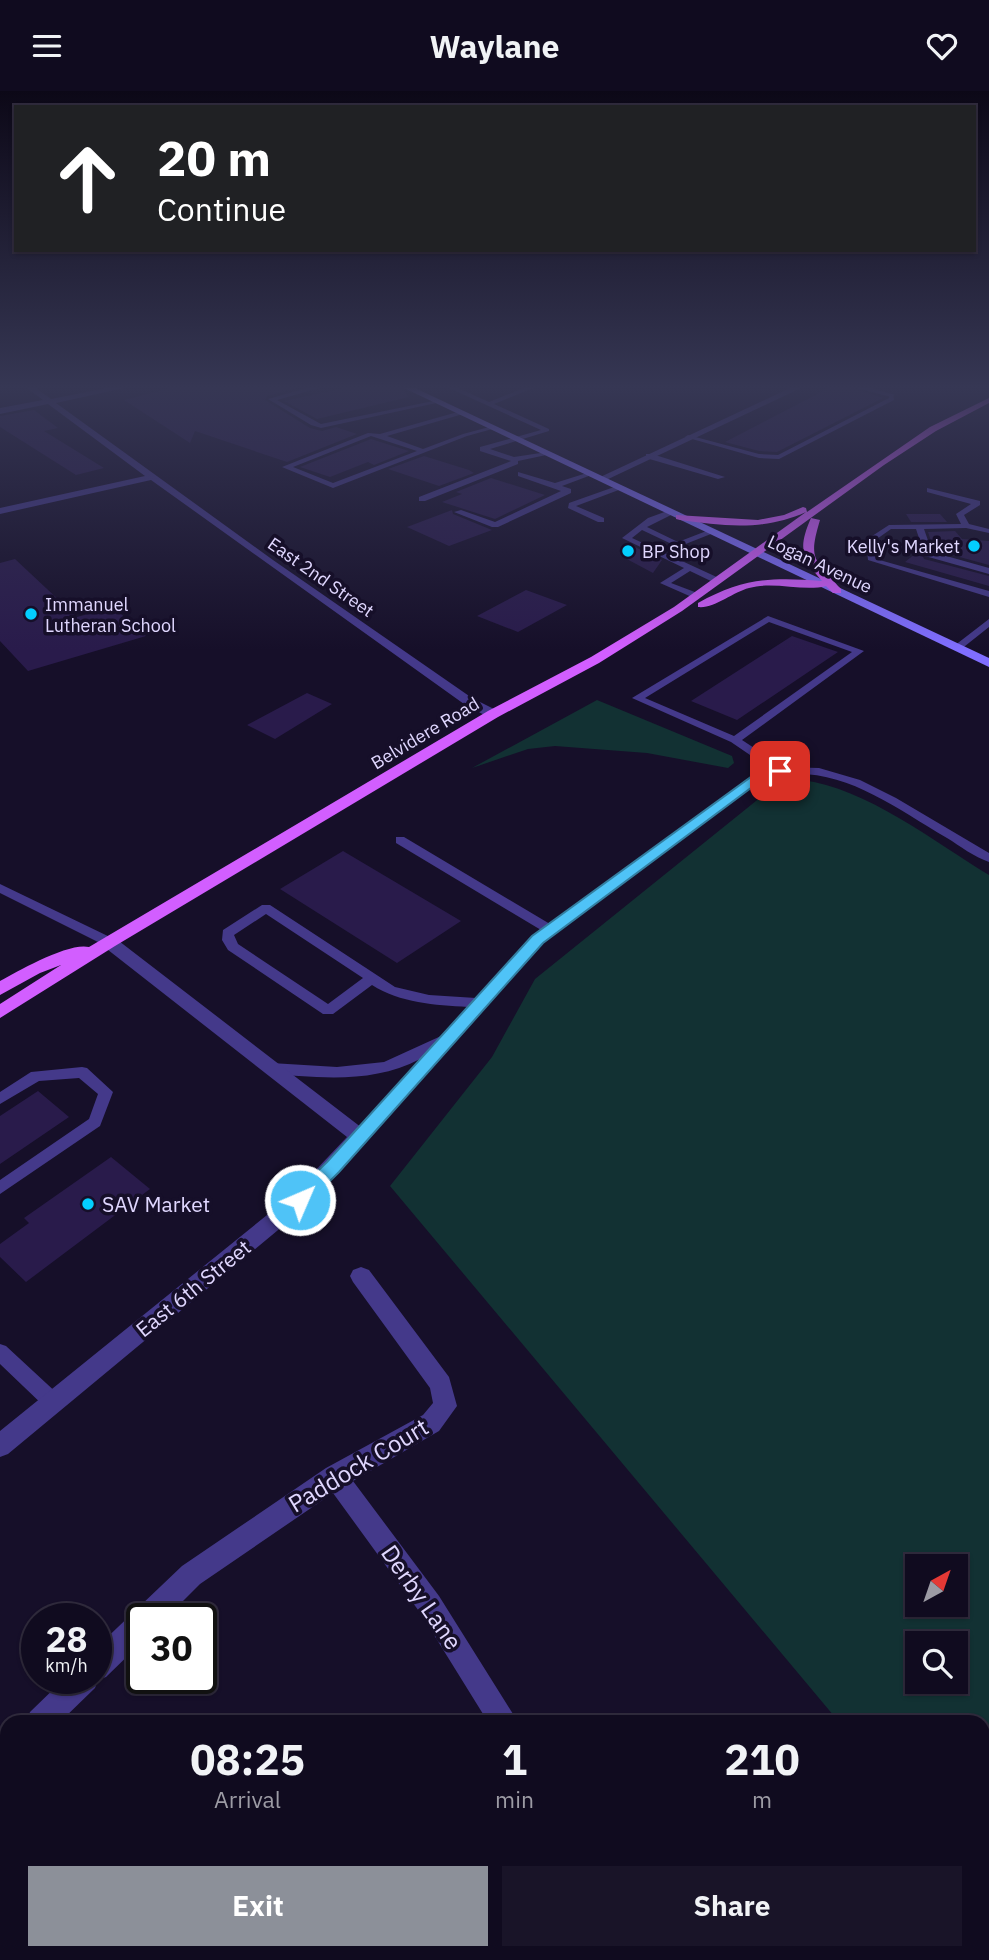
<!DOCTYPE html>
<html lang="en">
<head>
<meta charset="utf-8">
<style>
	body { margin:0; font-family:"IBM Plex Sans",sans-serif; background:#191428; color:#f1f3f6; height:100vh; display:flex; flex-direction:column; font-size:26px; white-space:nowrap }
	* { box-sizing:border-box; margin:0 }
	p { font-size:23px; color:#9c9ba4 }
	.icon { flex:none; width:38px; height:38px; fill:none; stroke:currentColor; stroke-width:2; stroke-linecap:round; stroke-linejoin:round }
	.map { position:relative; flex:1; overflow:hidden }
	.drawer { position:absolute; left:0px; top:1624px; width:990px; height:245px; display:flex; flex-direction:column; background:#100b1f; border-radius:21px 21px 0 0; box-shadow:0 2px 5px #0004,0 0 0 2px #302b3d }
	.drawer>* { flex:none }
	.banner { position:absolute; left:14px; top:14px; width:962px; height:147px; border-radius:0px; box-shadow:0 2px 5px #0004,0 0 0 2px #302b3d; background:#202124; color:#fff; overflow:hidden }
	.needle { width:46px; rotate:40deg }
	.buttons { position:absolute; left:905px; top:1463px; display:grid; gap:14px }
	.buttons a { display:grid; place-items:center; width:63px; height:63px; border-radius:0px; background:#100b1f; box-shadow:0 2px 5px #0004,0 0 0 2px #302b3d; font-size:35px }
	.speed { position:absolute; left:21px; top:1512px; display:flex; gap:14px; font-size:35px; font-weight:700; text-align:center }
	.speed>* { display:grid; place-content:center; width:91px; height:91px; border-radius:50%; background:#100b1f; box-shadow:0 2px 5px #0004,0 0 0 2px #302b3d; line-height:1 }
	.speed small { font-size:18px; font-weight:400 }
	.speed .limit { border:4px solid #111; border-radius:10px; background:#fff; color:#111 }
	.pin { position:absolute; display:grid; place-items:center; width:60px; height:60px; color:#fff; margin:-30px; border-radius:14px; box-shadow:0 4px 10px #0006 }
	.me { position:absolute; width:77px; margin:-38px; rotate:45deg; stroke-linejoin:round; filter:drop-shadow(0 0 5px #0008) }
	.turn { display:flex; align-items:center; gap:24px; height:147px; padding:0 28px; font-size:32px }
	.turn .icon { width:91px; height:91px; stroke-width:2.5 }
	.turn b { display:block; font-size:49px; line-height:60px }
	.eta { display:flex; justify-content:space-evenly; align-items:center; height:119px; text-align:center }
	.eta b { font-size:42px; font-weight:700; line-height:49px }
	.cta { display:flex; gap:14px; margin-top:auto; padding:14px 28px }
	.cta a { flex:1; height:80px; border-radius:0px; background:#8c9099; color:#fff; font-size:28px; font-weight:700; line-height:80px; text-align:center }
	.cta a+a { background:#191428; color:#f1f3f6 }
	header { display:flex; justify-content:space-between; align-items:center; height:91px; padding:0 28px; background:#100b1f; font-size:32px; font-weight:700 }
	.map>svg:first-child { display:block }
	.green { fill:#123133; fill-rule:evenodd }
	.building { fill:#291b4b }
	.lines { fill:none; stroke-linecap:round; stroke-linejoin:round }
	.lane { fill:#44398a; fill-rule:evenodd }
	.street { fill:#44398a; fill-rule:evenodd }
	.secondary { fill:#806eff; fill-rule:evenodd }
	.primary { fill:#d25eff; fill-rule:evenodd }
	.route { fill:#4fc3f7; stroke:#337fa1; stroke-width:2 }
	.poi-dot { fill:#03ceff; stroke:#160f29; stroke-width:2.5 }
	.labels { text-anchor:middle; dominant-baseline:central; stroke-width:7; stroke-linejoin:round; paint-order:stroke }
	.far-poi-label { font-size:18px; fill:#e0d7ff; stroke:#160f29; text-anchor:start }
	.far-street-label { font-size:18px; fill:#e0d7ff; stroke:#160f29 }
	.poi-label { font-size:21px; fill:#e0d7ff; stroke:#160f29; text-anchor:start }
	.street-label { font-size:21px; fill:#e0d7ff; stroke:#160f29 }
	.near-street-label { font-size:24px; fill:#e0d7ff; stroke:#160f29 }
</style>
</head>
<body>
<header><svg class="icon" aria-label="menu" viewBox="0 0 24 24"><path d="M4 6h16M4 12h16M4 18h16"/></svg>Waylane<svg class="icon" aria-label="heart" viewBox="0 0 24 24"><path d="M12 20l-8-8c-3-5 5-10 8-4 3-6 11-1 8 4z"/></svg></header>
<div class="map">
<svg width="989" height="1869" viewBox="0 0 989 1869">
	<rect width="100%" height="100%" fill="#160f29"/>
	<path class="green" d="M597,609L732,665L734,672L728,677L647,662L555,655L528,658L472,677Z
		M802,689C866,697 933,750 989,784V1811L984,1804V1631H839L390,1095L492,966L535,888L777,693ZM917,1475H956V1514H917ZM917,1552H956V1591H917Z"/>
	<path class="building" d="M171,297H297L267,305L265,309L310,337L322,340L336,336L357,343L287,371L195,340L190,352L124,309Z
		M344,297H402L409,306L317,328L284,310Z
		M829,297H854L883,307L777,361L759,360L725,351Z
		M34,319L58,337L44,340L104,377L76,384L0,336V325Z
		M371,348L409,360L374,374L368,371L330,386L300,376Z
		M424,365L469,379L474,382L439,395L388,378Z
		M491,387L545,404L495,428L442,411L462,403L456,401Z
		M452,419L453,423L492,439L449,455L407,436Z
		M906,423H940L947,431H911Z
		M955,440L962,448L989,450V474L934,459L928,441Z
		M633,455L662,469L653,482L623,466Z
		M920,459L924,468L989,485V495L905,471Z
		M15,468L77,526L113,516L146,545L28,580L0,550V472Z
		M526,499L567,514L518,541L477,525Z
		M792,545L838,561L737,629L691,610Z
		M307,602L332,613L275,648L247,634Z
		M343,760L461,830L397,872L280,798Z
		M38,1000L69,1026L0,1073V1025Z
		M111,1066L150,1098L26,1191L0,1166V1153L29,1132L24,1127Z"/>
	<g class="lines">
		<path class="lane" d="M307,297H319L277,309L321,333L438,309L441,311L321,337L311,334L268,308Z
			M449,297H458L489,311L524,297H533L494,313L549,338V340L490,358L514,366L547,361L551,363L518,370V373L425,410H419V406L511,370L480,360V356L541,339Z
			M889,303H893L894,309L779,368L759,367L685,346L688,344L759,363L778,364L889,307Z
			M461,320L463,323L387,345L423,358L463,343L493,335L496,337L467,345L333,397L282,376L368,342L380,343ZM371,345L417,360L333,392L293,376Z
			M646,363H652L725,386L718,388L646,367Z
			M518,381L555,392L590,381L594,383L562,395L571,398V402L498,436H492L454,421L461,419L495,431L561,400L518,385Z
			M617,395L624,397L576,415L604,427V431H598L568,417L569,412Z
			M927,397L980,410V414L964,424L969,433L989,438V442L966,437L924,438L932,461L989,477V483L925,465L916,438H891L874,450L876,468L989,500V506L868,469L866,449L889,434L961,433L956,423L971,413L927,401Z
			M670,419L674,421L673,423L647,436L678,451L709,439L716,441L678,456L642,439L632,447L721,488V492H715L690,480L671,492L700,503V507H694L660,492L684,477L622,447L648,427Z
			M768,525L864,560L742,649L783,676L819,677L860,689L896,707L989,762V771C974,766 960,755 947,747C887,712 835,669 763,687L542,851L364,1049H354L351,1045L420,968C382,988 341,988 299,985C288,984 277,984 266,981L264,977L266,973L271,972L337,976L384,971L441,945L468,916C435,914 400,912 372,894L333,923H323L228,859L222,849L223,839L262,814H270L395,896L429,904L476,907L532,845L541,839L396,752V746H404L550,833L755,683L772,679L731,651L632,607ZM769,531L852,561L734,645L645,607ZM266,823L363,887L328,913L238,853L234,844Z
			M989,528V536L960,559H954V555Z
			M0,793L114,848L116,851L114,854H104L0,802Z
			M82,976L87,977L113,1001L100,1035L0,1103V1089L89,1028L98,1003L79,987L39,990L0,1013V1001L31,981Z
			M0,1253L6,1255L60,1305L62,1311L60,1317L53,1319L46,1317L0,1273Z"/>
		<path class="street" d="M27,297H36L51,308L107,297H124L56,312L273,469L472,607L498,620V626H488L464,613L151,389L0,423V417L145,385L48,313L0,323V317L43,309Z
			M790,297H801L604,390L596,388Z
			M856,297H871L895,304L891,306Z
			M109,846L115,847L366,1040L369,1045L307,1115L8,1363L0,1366V1340L293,1103L347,1046L103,855L101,851Z
			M361,1176L369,1179L449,1286L457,1315L439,1340L353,1390L439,1505L518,1631H488L421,1523L333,1402L200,1493L165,1528H142V1551L106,1586L98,1589L95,1597L60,1631H26L30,1621L65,1587H96V1557L182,1475L326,1377L423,1324L433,1312L430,1297L353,1191L350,1185L353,1179Z
			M7,1649V1681L0,1684V1652Z
			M391,1862H428L425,1869H388Z
			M637,1862H671L674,1869H640Z"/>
		<path class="secondary" d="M404,297H415L989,567V576Z"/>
		<path class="primary" d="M989,307V312L936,340L884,374L682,520L599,572L498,626L115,855L0,927V913L61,874L40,882L0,904V890C18,880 69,851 89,856L488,620L591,566L674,516L806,421C764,440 724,435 680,429L676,428V424L758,429L784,424L803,416L806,417L807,421L930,336Z
			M811,427L820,429C808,469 814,468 841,498V502H833L826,495C804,501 774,490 749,497C733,501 714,518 698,516V512C743,487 772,486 822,490C801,466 798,457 811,427Z"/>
	</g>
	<linearGradient id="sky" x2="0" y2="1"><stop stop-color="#0c0817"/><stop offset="0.53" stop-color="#363754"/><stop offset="1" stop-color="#363754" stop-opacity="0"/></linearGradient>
	<rect width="989" height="559" fill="url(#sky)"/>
	<path class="route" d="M780,676L787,680L785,683L763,688L543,852L339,1081L306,1114L300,1117L293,1114L291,1109L293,1104L327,1071L532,845L755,683Z"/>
	<g class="poi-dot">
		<circle cx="974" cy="455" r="7"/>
		<circle cx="628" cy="460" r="7"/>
		<circle cx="31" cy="523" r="7"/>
		<circle cx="88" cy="1113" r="7"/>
	</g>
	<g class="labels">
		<g class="far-poi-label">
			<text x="960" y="455" text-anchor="end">Kelly's Market</text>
			<text x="642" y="460">BP Shop</text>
			<text x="45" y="513">Immanuel<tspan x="45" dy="21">Lutheran School</tspan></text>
		</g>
		<g class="far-street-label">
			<text transform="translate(820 473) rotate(25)">Logan Avenue</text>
			<text transform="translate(321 486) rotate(35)">East 2nd Street</text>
			<text transform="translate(425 642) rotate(-31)">Belvidere Road</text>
		</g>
		<g class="poi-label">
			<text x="102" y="1113">SAV Market</text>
		</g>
		<g class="street-label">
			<text transform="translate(193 1197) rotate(-39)">East 6th Street</text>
		</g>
		<g class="near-street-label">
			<text transform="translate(358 1374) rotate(-31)">Paddock Court</text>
			<text transform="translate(422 1506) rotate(55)">Derby Lane</text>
		</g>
	</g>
</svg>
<div class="buttons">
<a><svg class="needle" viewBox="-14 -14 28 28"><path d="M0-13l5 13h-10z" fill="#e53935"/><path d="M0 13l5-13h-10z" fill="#9c9ba4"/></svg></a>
<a><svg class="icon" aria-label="search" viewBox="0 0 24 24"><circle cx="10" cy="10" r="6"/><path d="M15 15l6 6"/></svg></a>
</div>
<div class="speed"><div>28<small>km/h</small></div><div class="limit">30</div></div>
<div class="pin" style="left:780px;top:680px;background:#d93025"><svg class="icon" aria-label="arrive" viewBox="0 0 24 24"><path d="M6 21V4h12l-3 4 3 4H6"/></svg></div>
<svg class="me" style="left:300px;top:1109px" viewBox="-20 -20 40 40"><circle r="17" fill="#4fc3f7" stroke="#fff" stroke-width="3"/><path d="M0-11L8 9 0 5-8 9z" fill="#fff"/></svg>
<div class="banner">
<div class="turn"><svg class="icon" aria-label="ahead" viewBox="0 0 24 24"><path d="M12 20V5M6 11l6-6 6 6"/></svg><div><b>20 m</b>Continue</div></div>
</div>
<section class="drawer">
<div class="eta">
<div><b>08:25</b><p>Arrival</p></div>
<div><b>1</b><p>min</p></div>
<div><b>210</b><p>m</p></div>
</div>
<div class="cta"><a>Exit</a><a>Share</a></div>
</section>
</div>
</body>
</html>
